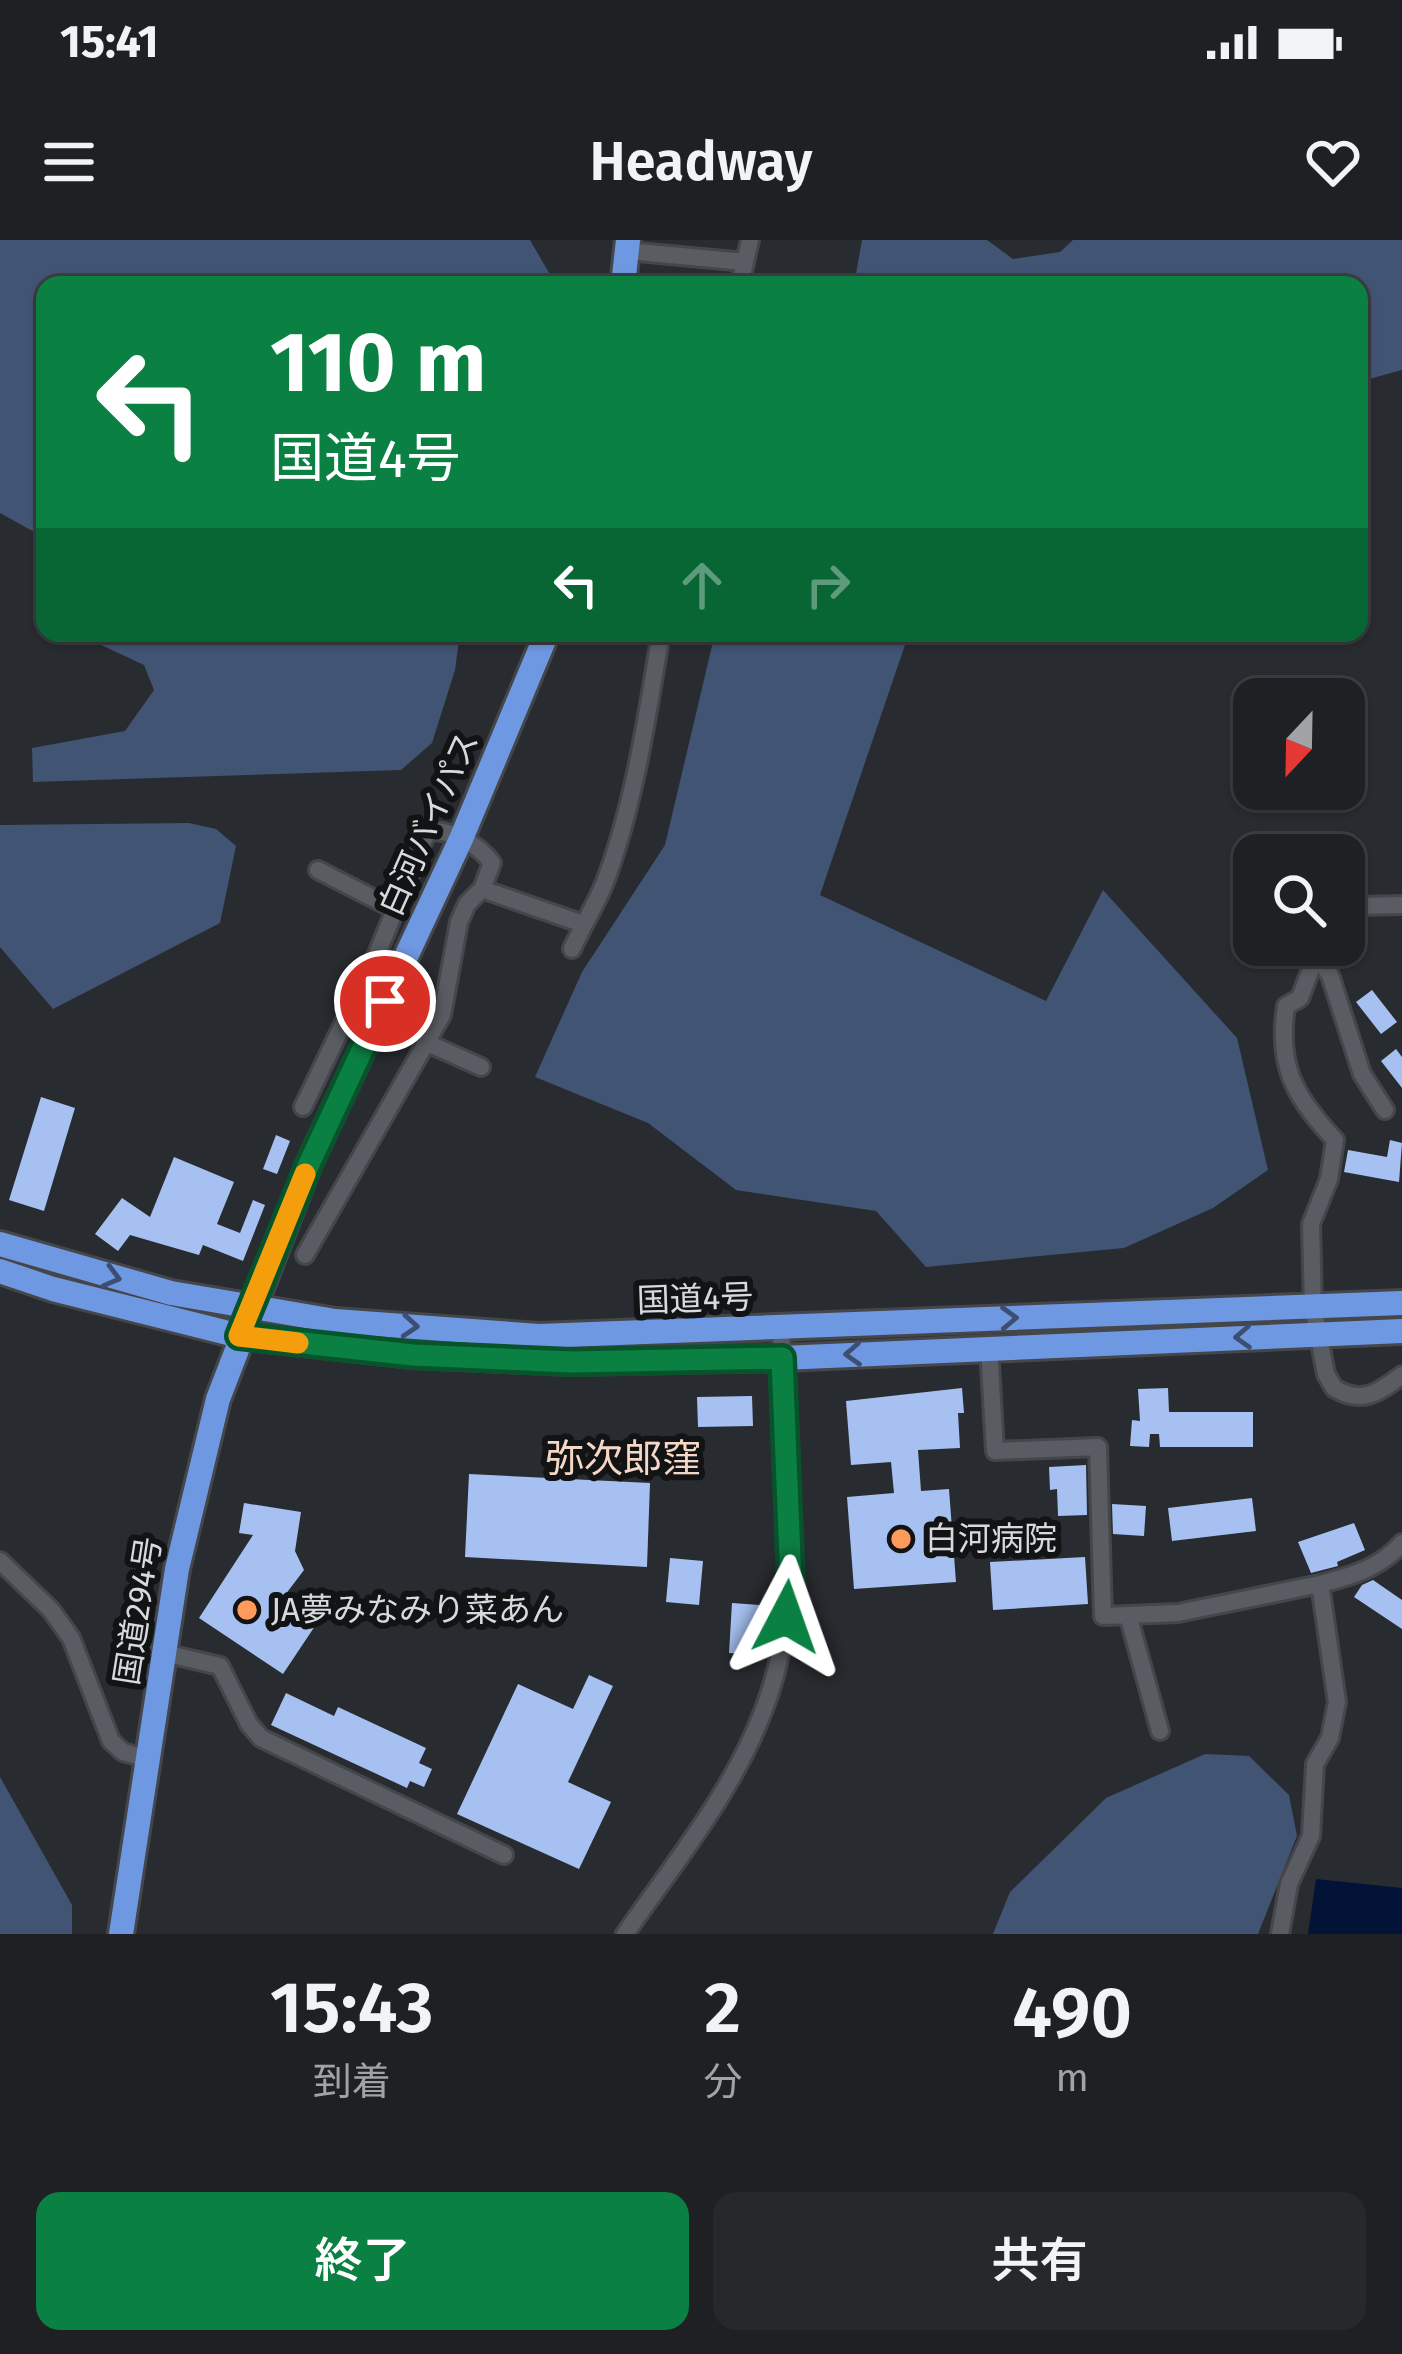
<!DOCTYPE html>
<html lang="ja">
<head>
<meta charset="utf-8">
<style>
	body { margin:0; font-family:"Fira Sans","Noto Sans JP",sans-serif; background:#26282b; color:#f1f3f6; height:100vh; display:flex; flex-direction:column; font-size:45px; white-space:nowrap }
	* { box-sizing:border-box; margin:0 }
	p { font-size:39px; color:#a1a3a6 }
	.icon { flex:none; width:66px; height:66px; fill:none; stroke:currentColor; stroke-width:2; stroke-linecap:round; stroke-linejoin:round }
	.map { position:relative; height:1694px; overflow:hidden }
	.drawer { display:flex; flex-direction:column; background:#1e2023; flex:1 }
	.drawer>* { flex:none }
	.hud { position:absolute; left:36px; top:36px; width:1332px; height:366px; border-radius:24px; box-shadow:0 3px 9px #0004,0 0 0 3px #3c3e41; background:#0b8043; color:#fff; overflow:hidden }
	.needle { width:78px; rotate:202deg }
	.controls { position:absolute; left:1233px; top:438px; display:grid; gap:24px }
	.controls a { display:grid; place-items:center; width:132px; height:132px; border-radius:24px; background:#1e2023; box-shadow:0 3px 9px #0004,0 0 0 3px #3c3e41; font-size:60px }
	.pin { position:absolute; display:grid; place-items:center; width:102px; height:102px; color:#fff; margin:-51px; border:6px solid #fff; border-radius:50%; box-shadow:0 3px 12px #0007 }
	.me { position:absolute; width:132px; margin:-66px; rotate:4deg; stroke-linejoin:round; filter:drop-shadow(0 0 9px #0008) }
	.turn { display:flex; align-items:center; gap:42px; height:252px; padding:0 36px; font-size:54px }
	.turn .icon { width:156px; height:156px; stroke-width:2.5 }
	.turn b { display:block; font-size:84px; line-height:102px }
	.lanes { display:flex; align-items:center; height:114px; padding:0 36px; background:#0003; justify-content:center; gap:60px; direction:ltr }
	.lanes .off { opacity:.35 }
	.eta { display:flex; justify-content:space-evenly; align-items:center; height:204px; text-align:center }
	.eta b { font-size:72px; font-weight:600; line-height:84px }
	.button { display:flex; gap:24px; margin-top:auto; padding:24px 36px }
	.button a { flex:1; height:138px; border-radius:24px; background:#0b8043; color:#fff; font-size:48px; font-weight:600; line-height:138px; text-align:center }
	.button a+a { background:#26282b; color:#f1f3f6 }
	.status { display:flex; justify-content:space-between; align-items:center; height:84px; padding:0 60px; background:#1e2023; direction:ltr }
	.status svg { height:33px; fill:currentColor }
	header { display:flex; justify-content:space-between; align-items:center; height:156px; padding:0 36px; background:#1e2023; font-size:54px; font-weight:600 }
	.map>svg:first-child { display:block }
	.green { fill:#425473 }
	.water { fill:#031337 }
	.building { fill:#a6c1f1 }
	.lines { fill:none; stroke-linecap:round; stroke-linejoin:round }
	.minor-casing { stroke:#44464a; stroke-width:22 }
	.highway-casing { stroke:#44464a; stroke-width:30 }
	.path { stroke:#717377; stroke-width:3; stroke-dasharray:9 9; stroke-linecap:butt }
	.minor { stroke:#595c62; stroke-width:16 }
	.highway { stroke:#6f98e3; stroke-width:24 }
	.oneway { stroke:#3c4f72 }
	.route-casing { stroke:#07532c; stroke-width:30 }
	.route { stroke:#0b8043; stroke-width:21 }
	.slow { stroke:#f59e0b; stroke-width:21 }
	.poi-dot { fill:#ff9b5a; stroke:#121315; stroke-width:4.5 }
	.labels { text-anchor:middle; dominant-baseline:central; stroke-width:12; stroke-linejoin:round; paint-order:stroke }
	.street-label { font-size:33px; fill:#d7d9dc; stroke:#121315 }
	.poi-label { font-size:33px; fill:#d7d9dc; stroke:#121315; text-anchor:start }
	.quarter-label { font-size:39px; fill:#f5d7c6; stroke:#121315 }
</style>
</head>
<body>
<div class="status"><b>15:41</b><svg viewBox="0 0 49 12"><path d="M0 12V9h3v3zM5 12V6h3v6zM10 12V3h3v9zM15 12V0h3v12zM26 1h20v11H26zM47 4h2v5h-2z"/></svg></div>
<header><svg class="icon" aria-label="menu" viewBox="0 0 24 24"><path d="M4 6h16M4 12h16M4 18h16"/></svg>Headway<svg class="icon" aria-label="heart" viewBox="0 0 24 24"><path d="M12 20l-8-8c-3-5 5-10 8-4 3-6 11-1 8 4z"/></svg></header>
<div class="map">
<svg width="1402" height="1694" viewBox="0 0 1402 1694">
	<rect width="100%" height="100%" fill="#282b2f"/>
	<path class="green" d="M0,0H530L556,45H45V298L0,273Z
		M862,0H987L1013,19L1060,12L1073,0H1402V130L1369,139L1359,153V45H854Z
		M89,393H460L455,430L432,503L401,530L33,542L32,508L125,491L154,450L144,425L97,403Z
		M715,393H909L820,655L1046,761L1103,650L1237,798L1268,930L1213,968L1124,1008L926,1027L876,971L736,950L648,883L535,837L582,732L665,605Z
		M189,583L216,589L236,606L220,683L53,769L0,707V585Z
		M1205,1514L1249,1516L1289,1555L1297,1596L1258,1694H993L1010,1652L1106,1558Z
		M0,1537L72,1665V1694H0Z"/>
	<path class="water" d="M1316,1639L1402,1648V1694H1308Z"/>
	<path class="building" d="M1372,750L1397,782L1381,794L1356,762Z
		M1396,809L1402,817V848L1381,821Z
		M41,857L75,868L44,971L9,960Z
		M276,895L290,901L277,934L263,929Z
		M1390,900L1402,903L1399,942L1344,932L1348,910L1387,917Z
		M174,917L234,942L217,984L240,993L253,960L265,965L243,1021L203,1005L199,1015L130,995L118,1011L95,994L122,958L150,977Z
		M962,1148L964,1173H958L960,1208L918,1210L921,1251L949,1249L956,1342L854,1349L847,1257L894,1253L891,1222L851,1225L846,1161Z
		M1168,1148L1169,1172H1253V1207H1160L1159,1194H1150L1149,1207L1130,1206L1132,1180L1140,1181L1138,1149Z
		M752,1156L753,1186L698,1187L697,1157Z
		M1086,1225L1087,1275L1058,1276L1057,1249L1050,1250L1049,1227Z
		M469,1234L650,1243L647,1327L465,1317Z
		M1252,1258L1256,1291L1172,1301L1168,1268Z
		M244,1263L301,1272L295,1311L304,1330L279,1363L315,1386L283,1434L199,1378L253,1295L239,1293Z
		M1112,1264L1146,1266L1144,1296L1113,1294Z
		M1354,1283L1365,1310L1337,1322L1338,1326L1311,1333L1298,1302Z
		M1085,1317L1088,1364L993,1370L990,1322Z
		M670,1318L703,1321L699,1365L666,1362Z
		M1373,1340L1402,1360V1389L1354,1357L1362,1345Z
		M732,1363L760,1365L757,1415L729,1413Z
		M589,1435L613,1446L568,1542L611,1562L579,1629L457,1574L518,1444L573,1469Z
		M286,1453L334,1476L338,1467L426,1508L419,1523L432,1529L424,1547L410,1541L407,1548L271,1485Z"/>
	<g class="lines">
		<defs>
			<path id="minor" d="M627,11L745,22
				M740,45L750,0
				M318,630L396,670
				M482,649L583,684
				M1344,674L1359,666L1402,665
				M1320,705L1300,758L1286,766C1277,826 1294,856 1335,900L1329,939L1311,984L1313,1067L1326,1134L1334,1148C1362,1165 1378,1153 1402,1135
				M572,709C582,686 596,665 605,642C635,562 647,476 661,393
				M1316,715L1330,735L1362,834L1385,870
				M425,802L481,827
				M303,867L377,714L424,599L429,591C453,590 478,604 492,623L482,649L467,664L459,682L442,775L305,1015
				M989,1108L995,1211L1098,1207L1103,1376L1178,1373L1320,1344
				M0,1321L51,1370L71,1398L111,1501L123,1512L148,1519
				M1128,1375L1160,1491
				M164,1413L220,1426L249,1484L261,1498L504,1615
				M625,1694C675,1622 733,1552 764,1469C808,1357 786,1208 781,1089
				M1280,1694L1289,1644L1311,1596L1315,1524L1330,1498L1337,1462L1320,1344C1352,1336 1380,1328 1402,1303"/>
			<path id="highway" d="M623,45L628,0
				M0,1004L171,1053L335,1081L539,1096L1402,1063
				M0,1031L53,1049L240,1096L413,1115L572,1122L782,1118L1402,1091
				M121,1694L177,1329L218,1159L309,924L461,599L547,393"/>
		</defs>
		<use href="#minor" class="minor-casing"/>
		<use href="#highway" class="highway-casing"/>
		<path class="path" d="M654,45V36L677,45"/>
		<use href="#minor" class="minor"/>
		<use href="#highway" class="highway"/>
	</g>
	<defs><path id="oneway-chevron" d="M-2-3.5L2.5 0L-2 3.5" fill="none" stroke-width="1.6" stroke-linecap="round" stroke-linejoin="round" transform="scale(3)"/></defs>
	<g class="oneway">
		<use href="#oneway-chevron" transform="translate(112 1037) rotate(15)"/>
		<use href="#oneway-chevron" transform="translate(1009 1078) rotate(-2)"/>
		<use href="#oneway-chevron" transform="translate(410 1086) rotate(4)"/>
		<use href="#oneway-chevron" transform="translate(1243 1097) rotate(177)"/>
		<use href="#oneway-chevron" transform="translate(853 1114) rotate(177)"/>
	</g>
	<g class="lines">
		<defs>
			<path id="route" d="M385,761L309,924L239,1096L413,1115L572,1122L782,1118L791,1343L786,1377"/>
		</defs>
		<use href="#route" class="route-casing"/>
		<use href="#route" class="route"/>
		<path class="slow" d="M298,1103L239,1096L305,934"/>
	</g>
	<g class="poi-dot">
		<circle cx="901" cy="1299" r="12"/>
		<circle cx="247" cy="1370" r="12"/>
	</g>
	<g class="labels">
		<g class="street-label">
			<text transform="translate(429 584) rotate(-66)">白河バイパス</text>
			<text transform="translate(695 1059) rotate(-2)">国道4号</text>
			<text transform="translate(138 1371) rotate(-81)">国道294号</text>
		</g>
		<g class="poi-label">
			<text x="925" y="1299">白河病院</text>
			<text x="271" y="1370">JA夢みなみり菜あん</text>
		</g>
		<g class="quarter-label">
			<text x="623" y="1219">弥次郎窪</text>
		</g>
	</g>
</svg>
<div class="controls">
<a><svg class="needle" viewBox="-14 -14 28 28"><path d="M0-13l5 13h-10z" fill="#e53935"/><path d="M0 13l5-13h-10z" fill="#a1a3a6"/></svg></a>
<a><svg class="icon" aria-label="search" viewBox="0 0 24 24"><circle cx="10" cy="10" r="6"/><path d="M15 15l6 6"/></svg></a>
</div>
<div class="pin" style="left:385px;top:761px;background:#d93025"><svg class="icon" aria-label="arrive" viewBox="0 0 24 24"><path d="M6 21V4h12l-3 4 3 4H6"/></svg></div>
<svg class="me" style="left:786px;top:1377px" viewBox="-20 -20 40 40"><path d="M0-17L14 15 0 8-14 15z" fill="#0b8043" stroke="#fff" stroke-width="4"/></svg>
<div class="hud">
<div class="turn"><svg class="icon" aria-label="left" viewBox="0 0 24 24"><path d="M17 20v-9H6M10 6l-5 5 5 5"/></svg><div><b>110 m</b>国道4号</div></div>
<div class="lanes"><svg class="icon" aria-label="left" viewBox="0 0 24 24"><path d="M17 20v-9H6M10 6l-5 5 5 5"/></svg><svg class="icon off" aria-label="ahead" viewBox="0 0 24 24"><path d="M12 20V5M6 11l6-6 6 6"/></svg><svg class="icon off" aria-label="right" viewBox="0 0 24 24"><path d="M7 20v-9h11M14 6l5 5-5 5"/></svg></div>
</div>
</div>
<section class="drawer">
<div class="eta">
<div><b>15:43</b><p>到着</p></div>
<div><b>2</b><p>分</p></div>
<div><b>490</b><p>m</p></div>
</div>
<div class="button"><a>終了</a><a>共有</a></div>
</section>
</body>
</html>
